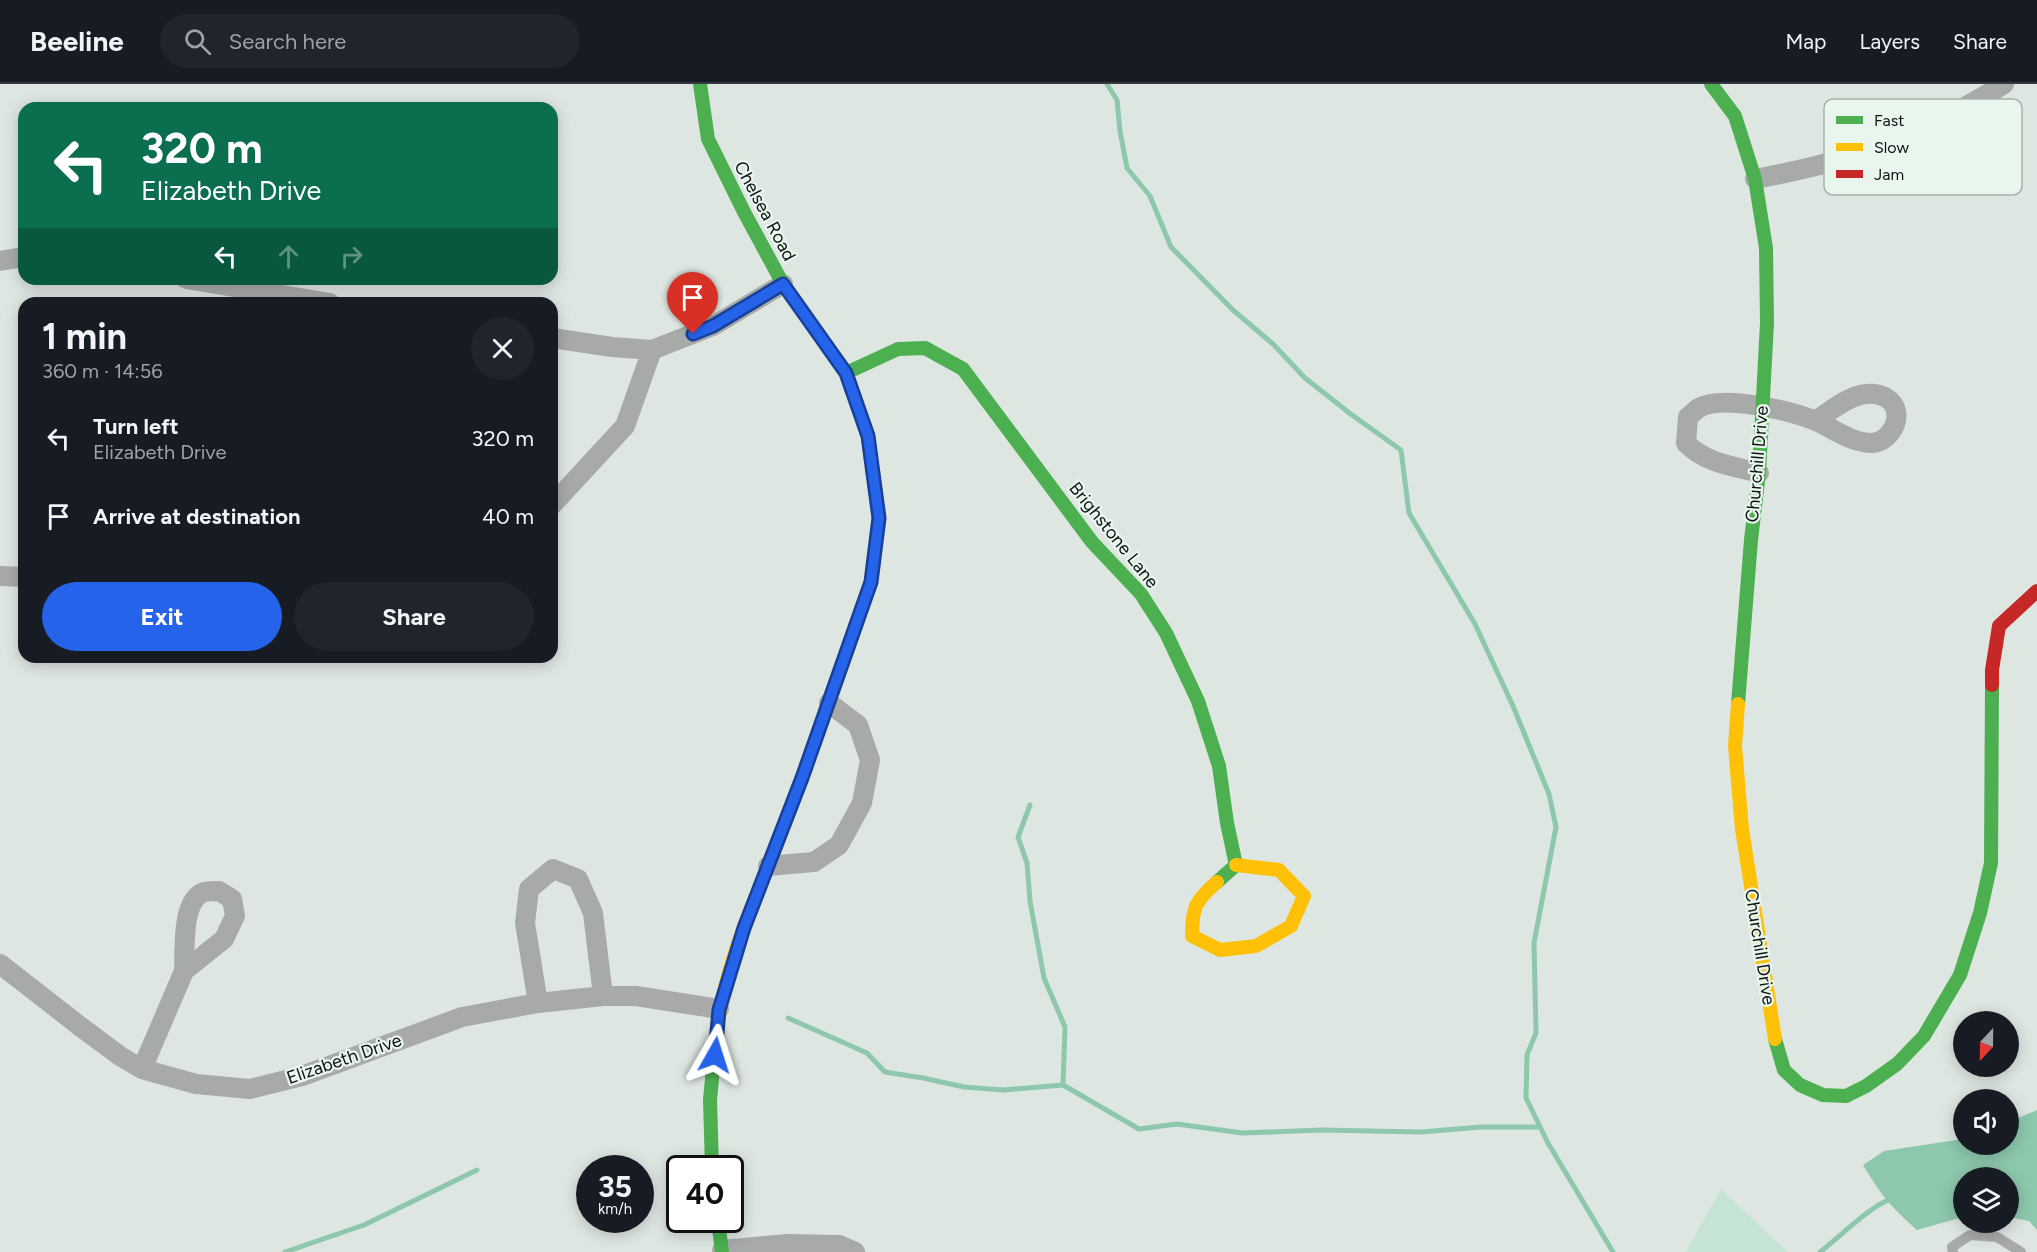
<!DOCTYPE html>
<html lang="en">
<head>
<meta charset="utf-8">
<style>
	body { margin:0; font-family:Figtree,sans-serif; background:#20242c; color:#f1f3f6; height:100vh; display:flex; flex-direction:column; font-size:22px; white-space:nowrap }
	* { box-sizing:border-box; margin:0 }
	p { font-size:20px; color:#9ea1a6 }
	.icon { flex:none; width:33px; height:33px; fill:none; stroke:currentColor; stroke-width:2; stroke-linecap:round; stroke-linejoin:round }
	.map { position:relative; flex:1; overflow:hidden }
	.side { position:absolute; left:18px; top:213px; width:540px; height:366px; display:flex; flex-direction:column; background:#171b24; border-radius:18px; box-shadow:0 3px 15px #0003 }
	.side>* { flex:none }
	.top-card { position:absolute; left:18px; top:18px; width:540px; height:183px; border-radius:18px; box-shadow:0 3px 15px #0003; background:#0b6e4f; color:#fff; overflow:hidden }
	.needle { width:39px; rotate:202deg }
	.fabs { position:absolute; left:1953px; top:927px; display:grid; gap:12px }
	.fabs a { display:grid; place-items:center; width:66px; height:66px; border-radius:50%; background:#171b24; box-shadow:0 3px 15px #0003; font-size:30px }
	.speed { position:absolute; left:576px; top:1071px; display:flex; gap:12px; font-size:30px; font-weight:700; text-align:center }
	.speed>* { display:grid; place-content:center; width:78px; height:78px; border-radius:50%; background:#171b24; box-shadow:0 3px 15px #0003; line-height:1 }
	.speed small { font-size:15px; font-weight:400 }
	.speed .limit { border:3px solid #111; border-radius:9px; background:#fff; color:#111 }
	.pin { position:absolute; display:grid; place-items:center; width:51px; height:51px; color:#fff; margin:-62px -26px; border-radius:50% 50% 50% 0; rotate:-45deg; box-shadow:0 0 6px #0007 }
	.pin .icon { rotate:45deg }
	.me { position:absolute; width:66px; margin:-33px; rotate:6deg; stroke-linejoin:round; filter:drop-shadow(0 0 4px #0008) }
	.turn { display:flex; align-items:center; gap:21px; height:126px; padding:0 24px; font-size:27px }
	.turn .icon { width:78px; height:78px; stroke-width:2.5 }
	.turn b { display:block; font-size:42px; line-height:51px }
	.lanes { display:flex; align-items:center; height:57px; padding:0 24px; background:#0003; justify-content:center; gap:30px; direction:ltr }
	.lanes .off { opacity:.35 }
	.round { display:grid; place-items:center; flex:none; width:63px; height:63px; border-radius:32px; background:#20242c }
	.summary { display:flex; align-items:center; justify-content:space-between; height:102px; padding:0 24px }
	h1 { font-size:36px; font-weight:700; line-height:45px }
	.button { display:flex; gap:12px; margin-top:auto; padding:12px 24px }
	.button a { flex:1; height:69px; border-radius:36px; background:#2563eb; color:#fff; font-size:24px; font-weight:700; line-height:69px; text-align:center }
	.button a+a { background:#20242c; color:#f1f3f6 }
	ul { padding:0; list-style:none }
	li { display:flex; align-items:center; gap:18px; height:78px; padding:0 24px }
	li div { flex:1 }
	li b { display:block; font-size:22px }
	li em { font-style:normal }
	header { display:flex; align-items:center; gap:36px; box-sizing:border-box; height:84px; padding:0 30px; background:#171b24; border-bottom:2px solid #363941 }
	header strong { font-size:28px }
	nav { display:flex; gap:33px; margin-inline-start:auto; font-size:21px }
	.search { width:420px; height:54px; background:#20242c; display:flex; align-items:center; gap:15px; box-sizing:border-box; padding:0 21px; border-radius:33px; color:#9ea1a6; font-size:22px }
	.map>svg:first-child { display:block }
	.green { fill:#c5e4d4 }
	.water { fill:#8dc8ac }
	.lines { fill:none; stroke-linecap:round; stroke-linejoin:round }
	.stream { stroke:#8dc8ac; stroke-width:5 }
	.lane { stroke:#a8aaa9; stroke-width:10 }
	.street { stroke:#a8aaa9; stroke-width:20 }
	.fast { stroke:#4caf50; stroke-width:14 }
	.slow { stroke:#ffc107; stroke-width:14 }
	.jam { stroke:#c62828; stroke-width:14 }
	.route-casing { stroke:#184099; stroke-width:15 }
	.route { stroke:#2563eb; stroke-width:10 }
	.labels { text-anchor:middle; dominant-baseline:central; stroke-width:4.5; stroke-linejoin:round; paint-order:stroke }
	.street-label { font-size:18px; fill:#0e1210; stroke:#e8f6ee }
	.key { fill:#e8f6ee; stroke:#a7b2ab; stroke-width:1.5 }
	.key-label { font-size:16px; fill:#0e1210 }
</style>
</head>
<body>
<header>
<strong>Beeline</strong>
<div class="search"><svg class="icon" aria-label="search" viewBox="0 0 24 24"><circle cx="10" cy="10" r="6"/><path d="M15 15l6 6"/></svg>Search here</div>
<nav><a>Map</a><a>Layers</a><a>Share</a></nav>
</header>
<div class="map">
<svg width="2037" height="1168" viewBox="0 0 2037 1168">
	<rect width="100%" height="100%" fill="#dee6e2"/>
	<path class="green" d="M1721,1105L1788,1168H1686Z"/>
	<path class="water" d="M2037,1026V1146L2029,1137L2009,1133L2008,1094H1964L1963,1133L1917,1146C1891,1123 1881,1111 1863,1081L1884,1067L1963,1055L1964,1060H2008L2009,1038Z"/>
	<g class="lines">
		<path class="stream" d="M1107,0L1117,16L1120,47L1127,84L1150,112L1171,163L1233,226L1273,260L1305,294L1352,331L1401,366L1409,429L1475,540L1513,622L1549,710L1556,743L1534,859L1536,949L1527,971L1526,1014L1548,1059L1613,1168
			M1030,721L1018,753L1027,779L1030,817L1044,894L1065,943L1063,1001
			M788,934L867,969L885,988L923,994L964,1003L1003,1006L1063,1001L1139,1045L1177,1040L1242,1049L1322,1046L1421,1048L1481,1043H1540
			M285,1168L364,1141L477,1086
			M1820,1168C1835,1157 1875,1118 1890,1116"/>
		<path class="lane" d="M1953,1168L1952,1163L1970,1151L1997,1153L2021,1168"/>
		<path class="street" d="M1755,95C1803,86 1852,75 1897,56C1934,41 1970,21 2004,0
			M0,177L24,173
			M186,195L330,219
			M552,254L612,263L652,266L713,242L783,200
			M1759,389C1733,382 1705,379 1686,359L1688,333C1692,330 1695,326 1699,324C1722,310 1792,327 1816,337C1834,345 1850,358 1871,359C1886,359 1899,342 1896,327C1895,321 1890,316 1885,313C1860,301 1835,324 1815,337
			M552,421L625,342L652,266
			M0,492L24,493
			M768,782L814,778L839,761L862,719L870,676L858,641L829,619
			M0,880L81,943L120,972L142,985L196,1000L250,1005L302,992L462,933L538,919L603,912H636L719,925
			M538,919L525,839L529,805L553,785L578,795L593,829L603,912
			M142,985L184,887L224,855L235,832L232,815L219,807C214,807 209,807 204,808C181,816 185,867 184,887
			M722,1166L787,1160L839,1161L855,1168"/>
		<path class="fast" d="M700,0L708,55L744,128L783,200L846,289L868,352L879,434L871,498L841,584
			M1711,0L1735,32L1755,95L1766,164L1767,239L1759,389L1751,456L1738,620
			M846,289L898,265L925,264L963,285L1092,458L1141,510L1166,549L1198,617L1219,682L1227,739L1236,781L1217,798
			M1775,955L1784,986L1800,1001L1823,1011L1846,1012L1866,1002L1897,980L1924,952L1960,891L1980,829L1991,779L1992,601
			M712,1084L710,1016L716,952
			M718,1136L722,1168"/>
		<path class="slow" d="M1738,620L1735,662L1742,745L1775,955
			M1217,798C1195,817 1192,824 1192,852L1220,866L1256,862L1291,842L1304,812L1279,786L1236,781
			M716,952C723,887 751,825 775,765C798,705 820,644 841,584"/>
		<path class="jam" d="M1992,601V586L1999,542L2037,507"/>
	</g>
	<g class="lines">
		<defs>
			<path id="route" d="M693,250L713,242L783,200L846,289L868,352L879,434L871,498L802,694L744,844L719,926L715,971"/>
		</defs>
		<use href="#route" class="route-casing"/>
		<use href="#route" class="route"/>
	</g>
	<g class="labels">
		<g class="street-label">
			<text transform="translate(765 127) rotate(62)">Chelsea Road</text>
			<text transform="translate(1757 380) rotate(-85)">Churchill Drive</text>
			<text transform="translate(1114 451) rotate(51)">Brighstone Lane</text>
			<text transform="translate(1760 863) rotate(81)">Churchill Drive</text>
			<text transform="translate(344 975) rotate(-19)">Elizabeth Drive</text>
		</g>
	</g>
	<rect x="1824" y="15" width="198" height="96" rx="9" class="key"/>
	<rect x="1836" y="32" width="27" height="8" fill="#4caf50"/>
	<rect x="1836" y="59" width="27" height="8" fill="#ffc107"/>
	<rect x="1836" y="86" width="27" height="8" fill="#c62828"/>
	<g class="key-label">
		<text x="1874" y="42">Fast</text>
		<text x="1874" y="69">Slow</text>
		<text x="1874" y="96">Jam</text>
	</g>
</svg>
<div class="fabs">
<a><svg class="needle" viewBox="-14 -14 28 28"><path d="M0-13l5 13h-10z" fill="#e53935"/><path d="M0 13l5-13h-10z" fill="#9ea1a6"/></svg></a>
<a><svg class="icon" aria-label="sound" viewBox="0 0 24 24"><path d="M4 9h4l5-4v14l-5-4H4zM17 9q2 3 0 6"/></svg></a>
<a><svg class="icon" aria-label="layers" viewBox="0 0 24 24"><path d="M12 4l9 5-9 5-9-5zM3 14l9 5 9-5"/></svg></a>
</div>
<div class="speed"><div>35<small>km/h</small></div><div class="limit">40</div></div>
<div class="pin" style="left:693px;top:250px;background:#d93025"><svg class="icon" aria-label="arrive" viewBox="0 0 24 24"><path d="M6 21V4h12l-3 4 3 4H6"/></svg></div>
<svg class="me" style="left:715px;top:971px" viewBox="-20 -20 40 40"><path d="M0-17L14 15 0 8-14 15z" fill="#2563eb" stroke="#fff" stroke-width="4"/></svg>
<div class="top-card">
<div class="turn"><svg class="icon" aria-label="left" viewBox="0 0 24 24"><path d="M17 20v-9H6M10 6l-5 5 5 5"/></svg><div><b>320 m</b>Elizabeth Drive</div></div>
<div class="lanes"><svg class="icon" aria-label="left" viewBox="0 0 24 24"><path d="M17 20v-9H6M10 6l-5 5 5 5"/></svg><svg class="icon off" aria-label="ahead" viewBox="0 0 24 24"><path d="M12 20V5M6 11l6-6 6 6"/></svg><svg class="icon off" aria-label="right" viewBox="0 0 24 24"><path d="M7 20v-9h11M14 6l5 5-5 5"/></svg></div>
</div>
<section class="side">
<div class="summary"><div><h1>1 min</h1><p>360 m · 14:56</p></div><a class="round"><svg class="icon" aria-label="close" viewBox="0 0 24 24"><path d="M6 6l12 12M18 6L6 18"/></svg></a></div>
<ul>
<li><svg class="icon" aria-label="left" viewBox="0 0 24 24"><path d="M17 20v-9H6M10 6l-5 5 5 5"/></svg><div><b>Turn left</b><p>Elizabeth Drive</p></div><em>320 m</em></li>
<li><svg class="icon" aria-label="arrive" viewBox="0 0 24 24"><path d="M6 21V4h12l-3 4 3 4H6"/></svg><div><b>Arrive at destination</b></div><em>40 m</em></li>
</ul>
<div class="button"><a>Exit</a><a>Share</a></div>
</section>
</div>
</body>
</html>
